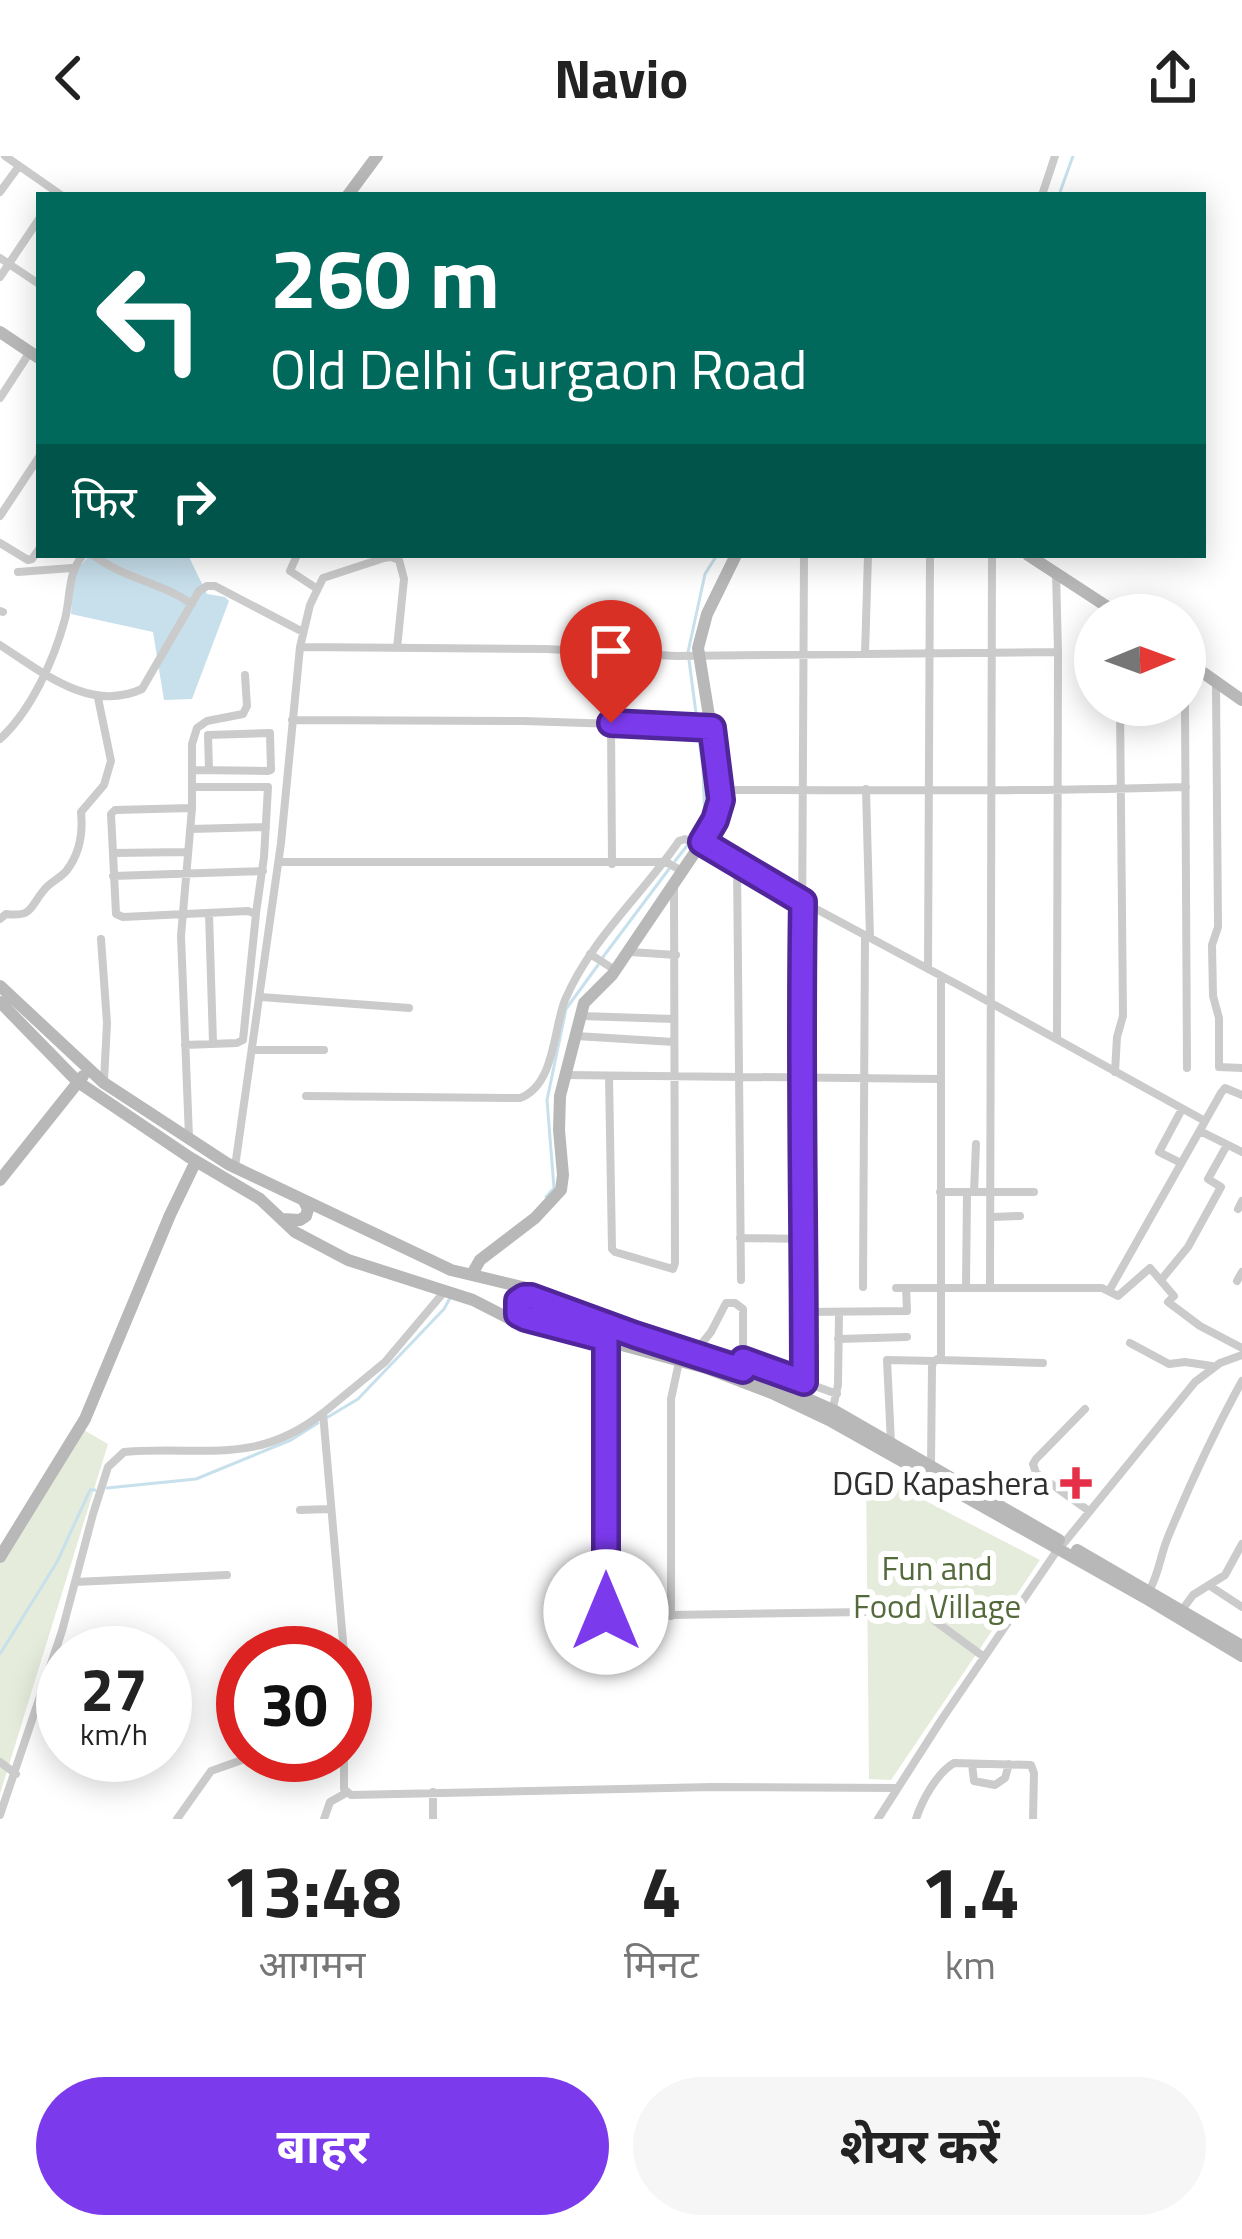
<!DOCTYPE html>
<html lang="hi">
<head>
<meta charset="utf-8">
<style>
	body { margin:0; font-family:"Titillium Web","Noto Sans Devanagari",sans-serif; background:#f6f6f6; color:#222; height:100vh; display:flex; flex-direction:column; font-size:45px; white-space:nowrap }
	* { box-sizing:border-box; margin:0 }
	p { font-size:39px; color:#767676 }
	.icon { flex:none; width:66px; height:66px; fill:none; stroke:currentColor; stroke-width:2; stroke-linecap:round; stroke-linejoin:round }
	.map { position:relative; height:1663px; overflow:hidden }
	.side { display:flex; flex-direction:column; background:#fff; flex:1 }
	.side>* { flex:none }
	.hud { position:absolute; left:36px; top:36px; width:1170px; height:366px; border-radius:0px; box-shadow:0 6px 30px #0003; background:#00695c; color:#fff; overflow:hidden }
	.needle { width:78px; rotate:89deg }
	.controls { position:absolute; left:1074px; top:438px; display:grid; gap:24px }
	.controls a { display:grid; place-items:center; width:132px; height:132px; border-radius:50%; background:#fff; box-shadow:0 6px 30px #0003; font-size:60px }
	.speed { position:absolute; left:36px; top:1470px; display:flex; gap:24px; font-size:60px; font-weight:700; text-align:center }
	.speed>* { display:grid; place-content:center; width:156px; height:156px; border-radius:50%; background:#fff; box-shadow:0 6px 30px #0003; line-height:1 }
	.speed small { font-size:30px; font-weight:400 }
	.speed .limit { border:18px solid #d22; background:#fff; color:#111 }
	.pin { position:absolute; display:grid; place-items:center; width:102px; height:102px; color:#fff; margin:-123px -51px; border-radius:50% 50% 50% 0; rotate:-45deg; box-shadow:0 0 12px #0007 }
	.pin .icon { rotate:45deg }
	.me { position:absolute; width:132px; margin:-66px; rotate:0deg; stroke-linejoin:round; filter:drop-shadow(0 0 9px #0008) }
	.turn { display:flex; align-items:center; gap:42px; height:252px; padding:0 36px; font-size:54px }
	.turn .icon { width:156px; height:156px; stroke-width:2.5 }
	.turn b { display:block; font-size:84px; line-height:102px }
	.then { display:flex; align-items:center; height:114px; padding:0 36px; background:#0003; gap:24px; font-size:45px }
	.eta { display:flex; justify-content:space-evenly; align-items:center; height:204px; text-align:center }
	.eta b { font-size:72px; font-weight:700; line-height:84px }
	.primary-button { display:flex; gap:24px; margin-top:auto; padding:24px 36px }
	.primary-button a { flex:1; height:138px; border-radius:72px; background:#7c3aed; color:#fff; font-size:48px; font-weight:700; line-height:138px; text-align:center }
	.primary-button a+a { background:#f6f6f6; color:#222 }
	header { display:flex; justify-content:space-between; align-items:center; height:156px; padding:0 36px; background:#fff; font-size:54px; font-weight:700 }
	.map>svg:first-child { display:block }
	.green { fill:#e5ecdb }
	.water { fill:#c7e0ec }
	.lines { fill:none; stroke-linecap:round; stroke-linejoin:round }
	.stream { stroke:#c7e0ec; stroke-width:3 }
	.street { stroke:#cbcbcb; stroke-width:8 }
	.secondary { stroke:#b8b8b8; stroke-width:12 }
	.route-casing { stroke:#51269a; stroke-width:30 }
	.route { stroke:#7c3aed; stroke-width:21 }
	.poi-dot { fill:#e62f48; stroke:#fff; stroke-width:4.5 }
	.labels { text-anchor:middle; dominant-baseline:central; stroke-width:12; stroke-linejoin:round; paint-order:stroke }
	.poi-label { font-size:33px; fill:#2e2e2e; stroke:#fff; text-anchor:end }
	.park-label { font-size:33px; fill:#546a3b; stroke:#fff }
</style>
</head>
<body>
<header><svg class="icon" aria-label="back" viewBox="0 0 24 24"><path d="M15 5l-7 7 7 7"/></svg>Navio<svg class="icon" aria-label="share" viewBox="0 0 24 24"><path d="M12 15V3M7 8l5-5 5 5M5 13v7h14v-7"/></svg></header>
<div class="map">
<svg width="1242" height="1663" viewBox="0 0 1242 1663">
	<rect width="100%" height="100%" fill="#fff"/>
	<path class="green" d="M82,1273L108,1288L0,1638V1408Z
		M866,1314L1040,1404L891,1624L869,1623Z"/>
	<path class="water" d="M90,399H188L207,438L225,441L229,445L192,543L164,544L153,476L71,458L74,416Z"/>
	<g class="lines">
		<path class="stream" d="M1059,39L1073,0
			M697,565L688,496L705,418L717,399
			M675,705L705,667L703,614L698,575
			M603,801L669,713
			M546,1041L554,1032L547,944L566,853L598,809
			M328,1261L358,1243L444,1153L450,1142
			M107,1332L196,1323L291,1284L318,1267
			M0,1498L57,1406L90,1334H95"/>
		<path class="street" d="M5,0L61,39
			M0,36L19,10
			M1042,39L1055,0
			M0,102L39,128
			M0,121L39,63
			M0,242L30,196
			M0,360L39,301
			M0,387L28,404L32,403L39,393
			M93,399C125,423 158,425 192,448
			M297,399L290,415L316,432
			M804,399L801,980L804,1063V1240
			M18,416L72,412
			M1056,416L1058,496L1057,881
			M0,455L3,456
			M0,489C42,516 90,557 142,533L199,435L207,430H215L303,476
			M300,491L546,493L676,500L1058,496
			M865,498L868,399
			M1216,528L1218,771L1212,789L1213,840L1219,862V911L1242,912
			M1185,549L1187,912
			M292,564L523,565L710,571
			M611,567L612,708
			M0,583C31,555 54,504 65,463C71,440 67,418 83,399
			M193,614L268,615L271,614L270,577L208,579L209,614
			M193,631H268L264,701L256,757
			M866,633L870,782
			M722,634C877,634 1031,636 1186,631
			M190,673L266,671
			M703,686L803,746L962,831L1205,965
			M113,697L188,696
			M279,706H666L682,715
			M737,707L741,1124
			M113,720L263,715
			M209,757L213,887
			M0,763L6,758C33,761 29,752 44,734C50,726 61,722 67,714C80,697 83,676 81,656L104,629L111,605L98,542
			M101,783L107,867L104,925
			M630,796L676,799
			M590,798L615,814
			M928,811L930,399
			M261,841L409,852
			M581,860L674,863
			M576,880L674,886
			M185,889L237,887L243,884L256,758L248,755L123,761L116,758L111,658L115,654L192,652
			M253,894H324
			M1115,916L1117,881L1123,860L1120,549
			M565,919L939,923
			M609,920L612,1093L615,1096L673,1113L675,1107L674,729
			M306,940L520,942C555,929 553,874 565,844C591,783 642,739 679,685L685,683L698,690
			M1200,975L1242,996
			M189,981L181,780L192,652V588L197,572L207,565L243,558L247,550L245,519
			M1181,1007L1159,996L1182,953
			M235,1011L281,687L300,491L310,449L323,422L384,402L391,401L399,404L404,423L397,492
			M940,1036H1034
			M974,1036L976,988
			M1238,1053L1242,1045
			M992,1061L1020,1060
			M740,1082L804,1083
			M1161,1124L1188,1091L1221,1031L1208,1023L1227,989
			M1237,1125L1242,1116
			M863,1131L865,780
			M990,1131L992,399
			M896,1132H1102L1118,1140L1150,1112L1174,1140L1168,1146L1200,1170L1242,1192
			M966,1132L967,1036
			M1109,1135L1221,937L1225,932L1242,939
			M804,1156L907,1155L906,1132
			M838,1183L907,1181
			M606,1185L607,1460L867,1456
			M1130,1187L1169,1208L1185,1206L1212,1210
			M694,1197L711,1176L726,1147H735L743,1153V1214
			M743,1204L837,1238
			M939,1204L1043,1207
			M1085,1253L1036,1303L1033,1308L1036,1317L1089,1355
			M832,1256L838,1229L839,1156
			M891,1287L887,1204L933,1205
			M931,1309L932,1211L933,1206L941,1201V820
			M300,1354L329,1353
			M1064,1387L1195,1226L1220,1207L1242,1199
			M75,1426L227,1419
			M1210,1430L1242,1451
			M1149,1435C1159,1418 1160,1400 1168,1381C1190,1328 1214,1276 1242,1225
			M1182,1454L1193,1439L1225,1419L1242,1388
			M671,1460V1243L679,1206
			M935,1465L984,1501
			M300,1491L344,1492
			M344,1497L323,1257L385,1206L444,1136
			M344,1599V1633L351,1639L712,1631L896,1632
			M0,1606L16,1618
			M972,1608L974,1625L995,1629L1005,1622L1009,1608
			M0,1659L62,1475L93,1358L108,1311L124,1296C202,1289 255,1311 323,1257
			M177,1663L211,1615L256,1599
			M324,1663L330,1646L346,1637
			M433,1663V1636
			M878,1663L942,1563L1058,1393
			M916,1663C922,1644 937,1617 954,1607L1031,1609L1034,1617L1033,1663"/>
		<path class="secondary" d="M348,39L377,0
			M0,176L39,202
			M1028,399L1120,459
			M1185,504L1242,544
			M0,830L104,927L228,1008L451,1114L535,1134L567,1146L583,1159L743,1214L835,1255L1059,1384
			M0,846L78,926L189,1001L260,1043L295,1076L348,1104L473,1144L522,1169L537,1173L552,1170L706,1212L774,1238L829,1264L1149,1444L1242,1500
			M0,1024L83,920
			M283,1063L300,1064L306,1060L308,1053L304,1045
			M472,1118L480,1104L535,1062L561,1034L563,1019L559,974L560,940L584,847L612,819L702,686L719,654L721,634L698,492L707,458L736,399
			M533,1164L518,1158V1145C527,1138 534,1142 544,1145
			M1077,1394L1242,1490
			M0,1401L85,1263L170,1059L196,1005"/>
	</g>
	<g class="lines">
		<defs>
			<path id="route" d="M606,1456V1183L526,1162L518,1158V1145L524,1141H531L635,1179L743,1214V1204L804,1226C804,1066 800,906 803,746L702,686L715,664L721,644L712,572L611,567"/>
		</defs>
		<use href="#route" class="route-casing"/>
		<use href="#route" class="route"/>
	</g>
	<path class="poi-dot" d="M1070 1309h12v12h12v12h-12v12h-12v-12h-12v-12h12z"/>
	<g class="labels">
		<g class="poi-label">
			<text x="1049" y="1327">DGD Kapashera</text>
		</g>
		<g class="park-label">
			<text x="937" y="1412">Fun and<tspan x="937" dy="38">Food Village</tspan></text>
		</g>
	</g>
</svg>
<div class="controls">
<a><svg class="needle" viewBox="-14 -14 28 28"><path d="M0-13l5 13h-10z" fill="#e53935"/><path d="M0 13l5-13h-10z" fill="#767676"/></svg></a>
</div>
<div class="speed"><div>27<small>km/h</small></div><div class="limit">30</div></div>
<div class="pin" style="left:611px;top:567px;background:#d93025"><svg class="icon" aria-label="arrive" viewBox="0 0 24 24"><path d="M6 21V4h12l-3 4 3 4H6"/></svg></div>
<svg class="me" style="left:606px;top:1456px" viewBox="-20 -20 40 40"><circle r="19" fill="#fff"/><path d="M0-13L10 11 0 6-10 11z" fill="#7c3aed"/></svg>
<div class="hud">
<div class="turn"><svg class="icon" aria-label="left" viewBox="0 0 24 24"><path d="M17 20v-9H6M10 6l-5 5 5 5"/></svg><div><b>260 m</b>Old Delhi Gurgaon Road</div></div>
<div class="then">फिर<svg class="icon" aria-label="right" viewBox="0 0 24 24"><path d="M7 20v-9h11M14 6l5 5-5 5"/></svg></div>
</div>
</div>
<section class="side">
<div class="eta">
<div><b>13:48</b><p>आगमन</p></div>
<div><b>4</b><p>मिनट</p></div>
<div><b>1.4</b><p>km</p></div>
</div>
<div class="primary-button"><a>बाहर</a><a>शेयर करें</a></div>
</section>
</body>
</html>
